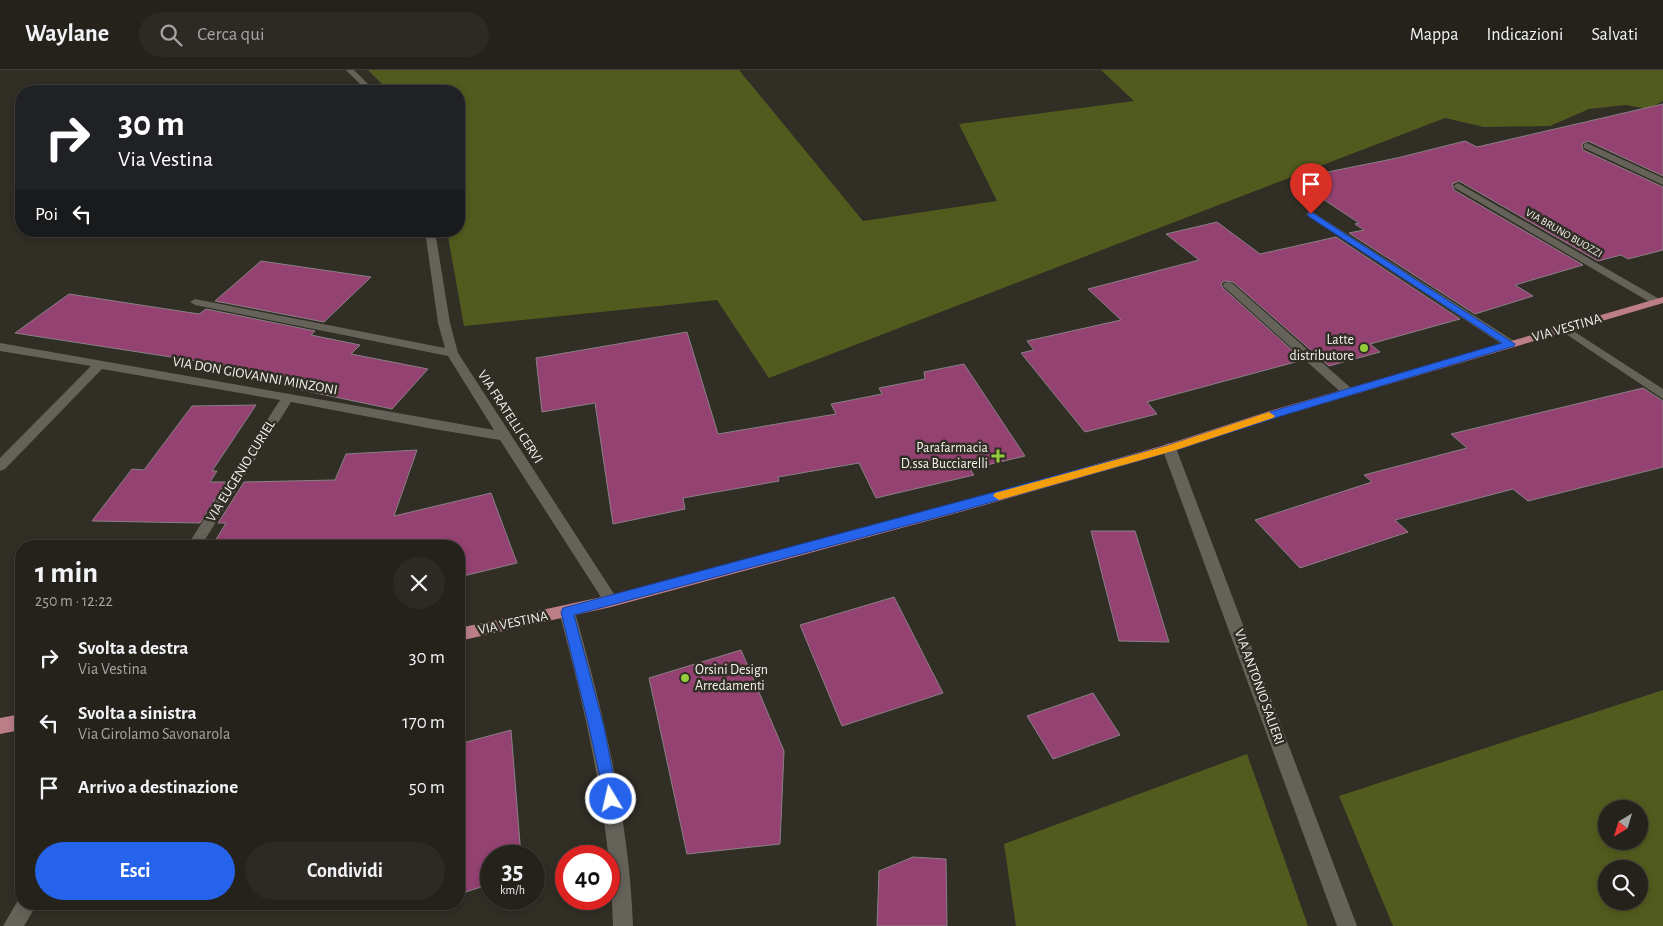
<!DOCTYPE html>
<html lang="it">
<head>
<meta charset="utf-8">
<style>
	body { margin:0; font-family:"Alegreya Sans",sans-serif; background:#2d2a25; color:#f1f3f6; height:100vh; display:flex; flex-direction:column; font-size:19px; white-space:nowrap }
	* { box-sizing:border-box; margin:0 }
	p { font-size:16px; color:#a3a4a3 }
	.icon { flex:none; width:28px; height:28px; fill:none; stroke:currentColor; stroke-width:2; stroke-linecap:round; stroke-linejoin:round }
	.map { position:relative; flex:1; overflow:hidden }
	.details { position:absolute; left:15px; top:470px; width:450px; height:370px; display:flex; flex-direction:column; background:#25221c; border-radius:20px; box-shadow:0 2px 8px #0003,0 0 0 1px #423f3b }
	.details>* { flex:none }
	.banner { position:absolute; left:15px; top:15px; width:450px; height:152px; border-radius:20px; box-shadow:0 2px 8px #0003,0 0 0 1px #423f3b; background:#202124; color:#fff; overflow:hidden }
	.needle { width:32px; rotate:218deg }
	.fabs { position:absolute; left:1598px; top:730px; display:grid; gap:10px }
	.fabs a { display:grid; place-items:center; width:50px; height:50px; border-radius:50%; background:#25221c; box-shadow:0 2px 8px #0003,0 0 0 1px #423f3b; font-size:25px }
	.speed { position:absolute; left:480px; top:775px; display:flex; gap:10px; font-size:25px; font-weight:700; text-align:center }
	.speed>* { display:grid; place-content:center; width:65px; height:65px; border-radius:50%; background:#25221c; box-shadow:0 2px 8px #0003,0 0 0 1px #423f3b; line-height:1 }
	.speed small { font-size:12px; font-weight:400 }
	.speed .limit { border:8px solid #d22; background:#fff; color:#111 }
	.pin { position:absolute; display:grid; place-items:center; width:42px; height:42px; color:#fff; margin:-51px -21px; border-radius:50% 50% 50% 0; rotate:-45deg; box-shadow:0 0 5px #0007 }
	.pin .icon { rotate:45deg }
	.me { position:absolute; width:55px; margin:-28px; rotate:351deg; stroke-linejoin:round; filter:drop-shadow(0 0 4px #0008) }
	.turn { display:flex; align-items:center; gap:18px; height:105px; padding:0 20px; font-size:22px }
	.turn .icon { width:65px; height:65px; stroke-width:2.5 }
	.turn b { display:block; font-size:35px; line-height:42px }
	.then { display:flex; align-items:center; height:48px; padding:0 20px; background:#0003; gap:10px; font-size:19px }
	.round { display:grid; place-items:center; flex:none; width:52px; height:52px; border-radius:26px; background:#2d2a25 }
	.headline { display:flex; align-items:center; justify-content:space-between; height:85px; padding:0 20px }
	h1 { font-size:30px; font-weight:600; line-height:38px }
	.button { display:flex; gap:10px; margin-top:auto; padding:10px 20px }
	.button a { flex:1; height:58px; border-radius:30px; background:#2563eb; color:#fff; font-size:20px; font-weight:600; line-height:58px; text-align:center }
	.button a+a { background:#2d2a25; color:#f1f3f6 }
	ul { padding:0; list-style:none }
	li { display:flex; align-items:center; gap:15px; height:65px; padding:0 20px }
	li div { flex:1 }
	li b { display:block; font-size:19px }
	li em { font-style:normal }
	header { display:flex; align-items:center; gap:30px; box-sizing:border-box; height:70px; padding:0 25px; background:#25221c; border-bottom:1px solid #423f3b }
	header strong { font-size:24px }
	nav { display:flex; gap:28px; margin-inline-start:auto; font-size:18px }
	.search { width:350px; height:45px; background:#2d2a25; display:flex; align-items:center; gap:12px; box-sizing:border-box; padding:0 18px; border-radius:28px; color:#a3a4a3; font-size:19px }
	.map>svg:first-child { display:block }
	.green { fill:#525b1e; fill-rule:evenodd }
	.building { fill:#944272; stroke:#8a8085 }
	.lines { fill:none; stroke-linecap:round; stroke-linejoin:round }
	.service { fill:#646259; fill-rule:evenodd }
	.minor { fill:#646259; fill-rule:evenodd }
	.tertiary { fill:#646259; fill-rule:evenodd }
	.primary { fill:#bc7e88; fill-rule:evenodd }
	.route { fill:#2563eb; stroke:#184099 }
	.slow { fill:#f59e0b }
	.poi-dot { fill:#94cc3c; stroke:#312e26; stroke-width:2 }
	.labels { text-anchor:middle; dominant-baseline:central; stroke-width:5; stroke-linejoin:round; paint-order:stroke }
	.far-street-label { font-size:11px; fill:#f3f1ec; stroke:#312e26 }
	.street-label { font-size:14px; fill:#f3f1ec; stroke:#312e26 }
	.poi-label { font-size:14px; fill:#f3f1ec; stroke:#312e26; text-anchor:end }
</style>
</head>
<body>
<header>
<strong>Waylane</strong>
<div class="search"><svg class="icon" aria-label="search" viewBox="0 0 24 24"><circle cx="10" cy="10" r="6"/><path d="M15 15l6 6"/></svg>Cerca qui</div>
<nav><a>Mappa</a><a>Indicazioni</a><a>Salvati</a></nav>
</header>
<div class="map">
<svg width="1663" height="856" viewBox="0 0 1663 856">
	<rect width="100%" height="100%" fill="#312e26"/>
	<path class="green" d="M368,0H739L863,151L997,131L959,54L1134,31L1101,0H1663V31L1648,39L1626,35L1589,39L1550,56L1484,57L1445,48L769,308L717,230L464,256L447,161H459V21H389Z
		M1663,620V856H1393L1339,726ZM1606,739H1639V771H1606ZM1606,799H1639V831H1606Z
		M1247,684L1308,856H1016L1004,774Z"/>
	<path class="building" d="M1663,34V106L1588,71L1582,74L1583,80L1663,117V180L1628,189L1621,185L1598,191L1459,111L1452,114L1454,120L1583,195L1515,215L1533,226L1475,244L1349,163L1364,160L1355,154L1359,153L1293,109L1397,88L1465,71L1477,77Z
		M1217,152L1260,184L1336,167L1460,249L1370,274L1380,282L1329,296L1233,212L1224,211L1221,214L1223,218L1303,290L1147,332L1157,344L1085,362L1021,283L1034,280L1027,271L1121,250L1088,219L1199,190L1166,164Z
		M261,191L371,207L324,252L215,231Z
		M69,224L199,244L206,239L315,261L311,265L360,275L351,284L428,299L392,339L297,319L298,309L222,296L223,295L15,263Z
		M687,262L718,364L836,344L831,334L882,324L879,318L925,309L924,302L964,294L1025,386L970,399L974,405L876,428L859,393L778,407L779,411L683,428L685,439L613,454L595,333L542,342L536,288Z
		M1643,318L1663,331V397L1528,431L1513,419L1395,450L1408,462L1300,498L1255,450L1372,412L1364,405L1467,378L1451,364Z
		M256,335L212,401H217L210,412H226L200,453L92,451L132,399L144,400L192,336Z
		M417,380L394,446L491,423L517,493L459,507V476H212L226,453H218L244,412L335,410L346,384Z
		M1091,461H1135L1169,572L1119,571Z
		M894,527L943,623L842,656L800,555Z
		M741,580L784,681L780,774L687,784L649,608Z
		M1093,623L1120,665L1053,689L1027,646Z
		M511,660L521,786H491V814L459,824V674Z
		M913,787L946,789L947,856H877L879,801Z"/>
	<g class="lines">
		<path class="service" d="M20,827L21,834H37L24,856H3Z"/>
		<path class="minor" d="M346,0H354L375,21H367Z
			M1587,73L1663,108V115L1584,78V74Z
			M1458,113L1661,230L1662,232L1657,235L1653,234L1455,118L1453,116Z
			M1311,141L1514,271L1516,274L1510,278L1506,277L1308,146L1306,144Z
			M425,161H435L450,253L458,283L616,527L619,531L616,535L611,537L606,535L500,370L428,358L291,332L201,476H187L280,330L102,299L5,399L0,401V388L91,296L0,281V273L494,360L448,286L195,235L190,232L195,229L445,278L438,253Z
			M1228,212L1232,213L1352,319L1354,322L1352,325H1344L1224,217L1223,215L1224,213Z
			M1564,255L1663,319V329L1560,260L1558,258Z
			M1169,373L1174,375L1176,378L1357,856H1337L1162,378L1164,375Z"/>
		<path class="tertiary" d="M567,536L572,538L575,542C604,646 629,748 633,856H613C610,748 587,646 559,542L562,538Z"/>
		<path class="primary" d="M1663,227V233L1281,346L1174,381L953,444L611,537L459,571V558L611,525L953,434L1165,375L1273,340Z
			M21,644V660L0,664V648Z"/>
	</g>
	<path class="route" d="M1308,143H1313L1515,274L1514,276L1281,346L1169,382L953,443L574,545L604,657L618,729L616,734L611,737L606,734L589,657L561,542L563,538L1166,376L1273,341L1502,273L1308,146Z"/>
	<path class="slow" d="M1269,342L1275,346L1273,348L1173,381L999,430L993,426L995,423L1166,376Z"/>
	<g class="poi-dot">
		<circle cx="1364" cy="278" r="5"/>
		<path d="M995.5 378.5h5v5h5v5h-5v5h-5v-5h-5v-5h5z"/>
		<circle cx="685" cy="608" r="5"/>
	</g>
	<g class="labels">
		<g class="far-street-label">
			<text transform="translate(1564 163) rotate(30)">VIA BRUNO BUOZZI</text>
		</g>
		<g class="street-label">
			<text transform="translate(1567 258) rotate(-16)">VIA VESTINA</text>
			<text transform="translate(255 306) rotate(10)">VIA DON GIOVANNI MINZONI</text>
			<text transform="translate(510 347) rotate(57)">VIA FRATELLI CERVI</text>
			<text transform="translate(241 401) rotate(-58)">VIA EUGENIO CURIEL</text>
			<text transform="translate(513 553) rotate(-12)">VIA VESTINA</text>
			<text transform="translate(1259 617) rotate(70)">VIA ANTONIO SALIERI</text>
		</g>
		<g class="poi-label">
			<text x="1354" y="270">Latte<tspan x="1354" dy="16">distributore</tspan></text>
			<text x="988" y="378">Parafarmacia<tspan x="988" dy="16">D.ssa Bucciarelli</tspan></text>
			<text x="695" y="600" text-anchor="start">Orsini Design<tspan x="695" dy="16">Arredamenti</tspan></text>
		</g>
	</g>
</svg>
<div class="fabs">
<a><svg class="needle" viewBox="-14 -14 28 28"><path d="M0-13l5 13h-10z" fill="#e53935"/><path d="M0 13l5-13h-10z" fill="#a3a4a3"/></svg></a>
<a><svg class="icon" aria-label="search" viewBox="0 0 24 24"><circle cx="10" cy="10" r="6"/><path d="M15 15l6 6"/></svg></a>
</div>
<div class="speed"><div>35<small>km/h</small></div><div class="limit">40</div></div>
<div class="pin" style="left:1311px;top:144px;background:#d93025"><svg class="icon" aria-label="arrive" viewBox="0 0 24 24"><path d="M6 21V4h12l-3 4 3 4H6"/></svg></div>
<svg class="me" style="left:611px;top:729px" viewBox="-20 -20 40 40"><circle r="17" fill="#2563eb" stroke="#fff" stroke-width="3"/><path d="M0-11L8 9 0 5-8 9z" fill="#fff"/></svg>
<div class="banner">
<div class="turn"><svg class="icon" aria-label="right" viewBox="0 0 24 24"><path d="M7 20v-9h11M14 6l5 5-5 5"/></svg><div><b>30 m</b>Via Vestina</div></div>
<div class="then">Poi<svg class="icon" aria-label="left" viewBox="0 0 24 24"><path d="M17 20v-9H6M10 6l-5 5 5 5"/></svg></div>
</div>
<section class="details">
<div class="headline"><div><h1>1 min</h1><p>250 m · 12:22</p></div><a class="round"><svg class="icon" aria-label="close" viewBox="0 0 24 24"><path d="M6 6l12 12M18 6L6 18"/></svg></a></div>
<ul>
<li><svg class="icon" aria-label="right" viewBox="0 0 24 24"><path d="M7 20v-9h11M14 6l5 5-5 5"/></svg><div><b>Svolta a destra</b><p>Via Vestina</p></div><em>30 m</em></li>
<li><svg class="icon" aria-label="left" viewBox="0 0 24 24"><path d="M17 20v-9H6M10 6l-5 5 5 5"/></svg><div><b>Svolta a sinistra</b><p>Via Girolamo Savonarola</p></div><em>170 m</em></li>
<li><svg class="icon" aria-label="arrive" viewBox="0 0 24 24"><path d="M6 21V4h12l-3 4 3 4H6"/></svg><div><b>Arrivo a destinazione</b></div><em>50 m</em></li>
</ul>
<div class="button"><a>Esci</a><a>Condividi</a></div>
</section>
</div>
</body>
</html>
